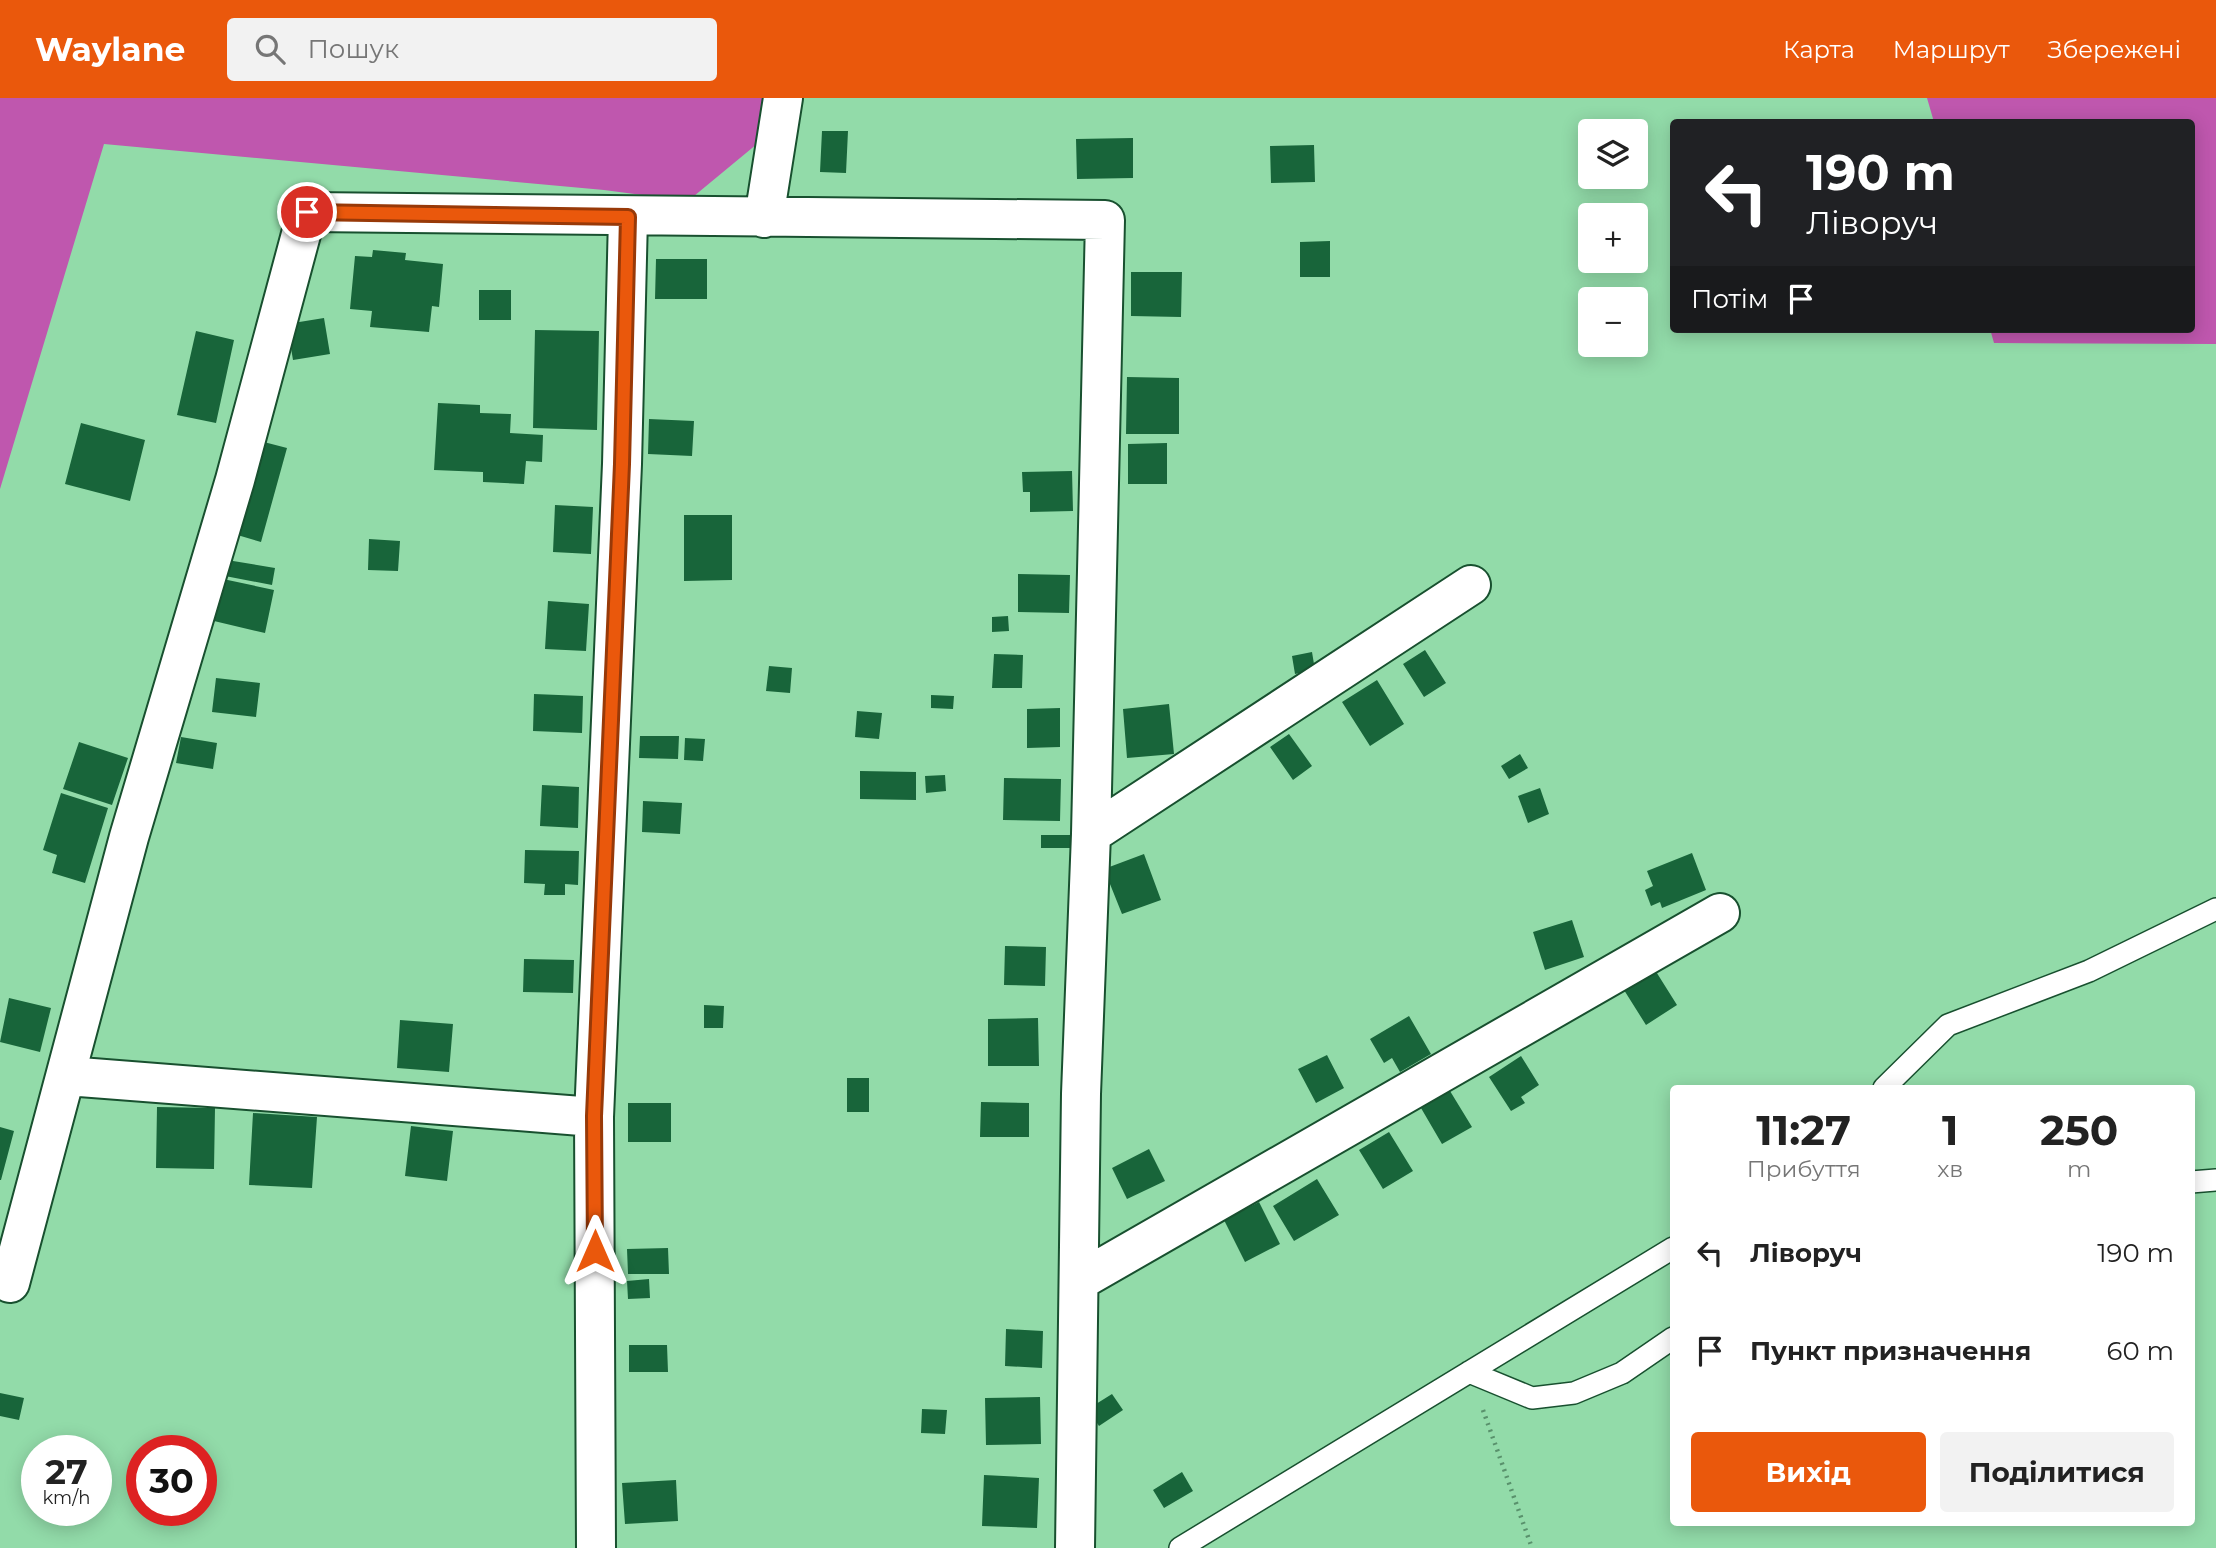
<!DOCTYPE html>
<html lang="uk">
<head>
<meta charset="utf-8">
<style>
	body { margin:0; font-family:Montserrat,sans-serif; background:#f2f2f2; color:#222; height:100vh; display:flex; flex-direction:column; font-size:26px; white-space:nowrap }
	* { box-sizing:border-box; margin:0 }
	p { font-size:23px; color:#767676 }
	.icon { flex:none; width:38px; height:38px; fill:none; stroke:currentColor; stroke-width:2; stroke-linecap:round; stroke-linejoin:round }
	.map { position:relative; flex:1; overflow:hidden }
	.side { position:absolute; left:1670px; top:987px; width:525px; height:441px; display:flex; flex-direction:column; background:#fff; border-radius:7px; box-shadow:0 4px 18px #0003 }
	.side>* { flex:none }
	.banner { position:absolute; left:1670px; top:21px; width:525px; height:214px; border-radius:7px; box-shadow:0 4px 18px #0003; background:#202124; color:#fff; overflow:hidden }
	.controls { position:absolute; left:1578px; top:21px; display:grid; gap:14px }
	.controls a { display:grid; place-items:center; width:70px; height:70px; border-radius:7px; background:#fff; box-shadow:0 4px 18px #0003; font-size:35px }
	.speed { position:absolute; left:21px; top:1337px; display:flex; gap:14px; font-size:35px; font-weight:700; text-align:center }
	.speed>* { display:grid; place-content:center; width:91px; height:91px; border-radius:50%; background:#fff; box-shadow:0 4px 18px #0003; line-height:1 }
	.speed small { font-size:18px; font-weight:400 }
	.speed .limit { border:10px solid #d22; background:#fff; color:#111 }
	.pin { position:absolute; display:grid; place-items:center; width:60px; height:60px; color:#fff; margin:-30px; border:4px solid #fff; border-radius:50%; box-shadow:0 2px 7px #0007 }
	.me { position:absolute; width:77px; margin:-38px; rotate:0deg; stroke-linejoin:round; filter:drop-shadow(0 0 5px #0008) }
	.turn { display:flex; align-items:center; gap:24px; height:147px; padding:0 21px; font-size:32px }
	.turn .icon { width:91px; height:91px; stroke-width:2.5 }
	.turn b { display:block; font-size:49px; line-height:60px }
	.then { display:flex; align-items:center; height:66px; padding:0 21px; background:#0003; gap:14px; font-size:26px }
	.eta { display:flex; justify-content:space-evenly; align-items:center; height:119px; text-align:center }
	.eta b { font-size:42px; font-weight:700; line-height:49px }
	.cta { display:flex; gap:14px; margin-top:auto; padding:14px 21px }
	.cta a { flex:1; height:80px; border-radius:7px; background:#ea580c; color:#fff; font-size:28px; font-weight:700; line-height:80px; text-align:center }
	.cta a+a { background:#f2f2f2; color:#222 }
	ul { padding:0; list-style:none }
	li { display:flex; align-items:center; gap:21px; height:98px; padding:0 21px }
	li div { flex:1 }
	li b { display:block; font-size:26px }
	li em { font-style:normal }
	header { display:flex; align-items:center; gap:42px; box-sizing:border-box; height:98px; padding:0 35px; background:#ea580c; color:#fff }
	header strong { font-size:33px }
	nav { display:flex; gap:38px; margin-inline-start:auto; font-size:24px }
	.search { width:490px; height:63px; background:#f2f2f2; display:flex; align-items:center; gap:18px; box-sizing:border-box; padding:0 24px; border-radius:7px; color:#767676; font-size:26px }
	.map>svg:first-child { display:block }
	.forest { fill:#bf57ae }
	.building { fill:#18653a }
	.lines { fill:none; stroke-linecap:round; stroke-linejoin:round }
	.service-casing { stroke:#18502f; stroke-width:24 }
	.minor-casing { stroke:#18502f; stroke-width:42 }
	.path { stroke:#59916c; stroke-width:4.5; stroke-dasharray:2 5; stroke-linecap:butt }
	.service { stroke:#fff; stroke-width:21 }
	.minor { stroke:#fff; stroke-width:38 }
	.route-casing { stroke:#983908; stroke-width:18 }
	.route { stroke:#ea580c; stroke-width:12 }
</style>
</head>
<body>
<header>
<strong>Waylane</strong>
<div class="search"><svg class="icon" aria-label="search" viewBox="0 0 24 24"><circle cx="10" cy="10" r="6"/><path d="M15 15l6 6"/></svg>Пошук</div>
<nav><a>Карта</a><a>Маршрут</a><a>Збережені</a></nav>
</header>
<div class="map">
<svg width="2216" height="1450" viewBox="0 0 2216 1450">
	<rect width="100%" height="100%" fill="#92dba9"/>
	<path class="forest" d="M0,0H770L763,41L688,103L604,92L104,46L0,391Z
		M1927,0H2216V246L1994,245L1990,231H2191V24H1934Z"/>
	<path class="building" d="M822,33H848L846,75L820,74Z
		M1133,40V80L1077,81L1076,41Z
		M1314,47L1315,84L1271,85L1270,48Z
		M1330,143V179H1300V144Z
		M373,152L406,155L405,162L443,166L439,209L432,208L429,234L370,229L372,213L350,211L355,158L372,159Z
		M656,161H707V201H655Z
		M1131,174H1182L1181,219L1131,218Z
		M479,192H511V222H479Z
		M324,220L330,256L293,262L287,226Z
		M535,232L599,233L597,332L533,330Z
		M196,233L234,242L216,325L177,317Z
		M1127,279L1179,280V336H1126Z
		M438,305L480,307V315L511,316L510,335L543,337L542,364L526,363L524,386L483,384V374L434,372Z
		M649,321L694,323L692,358L648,356Z
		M81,325L145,342L130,403L65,386Z
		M260,343L287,350L261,444L234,436Z
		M1167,345V386H1128V346Z
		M1072,373L1073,413L1030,414V394H1023L1022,374Z
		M555,407L593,409L591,456L553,454Z
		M684,417H732V482L684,483Z
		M369,441L400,443L398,473L368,472Z
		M227,462L275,470L272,487L225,478Z
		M1018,476L1070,477L1069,515L1018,514Z
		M223,481L274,492L265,535L214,523Z
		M548,503L589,506L586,553L545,551Z
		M1008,518L1009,533L992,534V519Z
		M1425,552L1446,585L1424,599L1403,566Z
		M1312,554L1315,572L1295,576L1292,558Z
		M994,556L1023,557L1022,590H992Z
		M769,568L792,570L790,595L766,593Z
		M216,580L260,585L256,619L212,614Z
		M1377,582L1404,626L1370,648L1342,604Z
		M534,596L583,598L582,635L533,633Z
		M931,597L954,598L953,611L931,610Z
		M1169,606L1174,656L1127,660L1123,611Z
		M1060,610V649L1027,650V611Z
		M857,613L882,615L879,641L855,639Z
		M1289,636L1312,668L1293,682L1270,649Z
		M640,638H679L678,661L639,660Z
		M181,639L217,645L213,671L176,665Z
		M685,640L705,641L703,663L684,662Z
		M79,644L128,660L112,707L63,691Z
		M1520,656L1528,670L1509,681L1501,668Z
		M860,673L916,674V702L860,701Z
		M945,677L946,693L926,695L925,678Z
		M1004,680L1061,681L1060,723L1003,722Z
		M542,687L579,689L578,730L540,728Z
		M1540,690L1549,716L1528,725L1518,698Z
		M61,695L108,710L85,785L52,775L57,757L43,752Z
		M643,703L682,705L680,736L642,734Z
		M1041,737H1076V750H1041Z
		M525,752L579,753L578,787L565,786V797H544L545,786L524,785Z
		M1692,755L1706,792L1662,810L1660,804L1651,808L1645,792L1653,788L1647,773Z
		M1144,756L1161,802L1122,816L1104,771Z
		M1572,822L1584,859L1545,872L1533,834Z
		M1005,848L1046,849L1045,888L1004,887Z
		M524,861L574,862L573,895L523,894Z
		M1655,872L1677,907L1646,927L1624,892Z
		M9,900L51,910L40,954L0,944Z
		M704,907L724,908L723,930H704Z
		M1409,918L1431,956L1400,974L1392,960L1384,965L1370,941Z
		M1038,920L1039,968H988V921Z
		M400,922L453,926L449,974L397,970Z
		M1327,957L1344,990L1316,1005L1298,971Z
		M1521,958L1539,987L1521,999L1525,1005L1511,1013L1489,979Z
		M847,980H869V1014H847Z
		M1450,993L1472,1029L1442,1046L1421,1010Z
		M981,1004L1029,1005V1039H980Z
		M628,1005H671V1044H628Z
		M157,1009L215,1010L214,1071L156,1070Z
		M253,1015L317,1019L312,1090L249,1087Z
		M411,1028L453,1033L447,1083L405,1078Z
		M0,1029L14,1033L1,1082H0Z
		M1389,1034L1413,1073L1383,1091L1359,1052Z
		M1149,1051L1165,1083L1127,1101L1112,1070Z
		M1317,1081L1339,1117L1294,1143L1273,1108Z
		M1259,1104L1280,1146L1245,1164L1224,1122Z
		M668,1150L669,1176H628L627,1151Z
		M649,1181L650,1200L628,1201L627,1183Z
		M1006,1231L1043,1233L1042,1270L1005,1268Z
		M629,1247H667L668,1274H629Z
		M0,1295L24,1300L19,1322L0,1318Z
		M1112,1296L1123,1312L1099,1328L1088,1311Z
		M1040,1299L1041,1346L986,1347L985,1300Z
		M922,1311L947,1312L945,1336L921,1335Z
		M1182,1374L1193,1393L1164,1410L1153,1392Z
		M984,1377L1039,1380L1037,1430L982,1428Z
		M676,1382L678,1423L625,1426L622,1385Z"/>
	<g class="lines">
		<defs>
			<path id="service" d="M1884,990L1948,927L2089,873L2216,811
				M2191,1084L2216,1082
				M1469,1274L1532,1300L1574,1295L1622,1275L1673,1240
				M1180,1450L1673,1150"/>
			<path id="minor" d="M764,120L783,0
				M1091,736L1471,487
				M67,978L594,1019
				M1079,1183L1720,815
				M10,1185L129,739L235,382L307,114L1105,122L1091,736L1081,996L1075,1450
				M596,1450L594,1019L622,366L628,119"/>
		</defs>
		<use href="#service" class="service-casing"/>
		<use href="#minor" class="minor-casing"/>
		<path class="path" d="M1483,1312L1532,1450"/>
		<use href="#service" class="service"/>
		<use href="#minor" class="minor"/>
	</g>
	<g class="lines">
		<defs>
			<path id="route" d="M307,114L628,119L622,366L594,1018L595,1153"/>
		</defs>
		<use href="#route" class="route-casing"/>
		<use href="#route" class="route"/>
	</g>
</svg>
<div class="controls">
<a><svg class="icon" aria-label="layers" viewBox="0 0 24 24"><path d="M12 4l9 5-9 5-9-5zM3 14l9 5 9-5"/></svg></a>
<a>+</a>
<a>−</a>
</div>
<div class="speed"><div>27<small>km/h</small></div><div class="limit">30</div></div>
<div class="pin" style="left:307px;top:114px;background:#d93025"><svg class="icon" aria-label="arrive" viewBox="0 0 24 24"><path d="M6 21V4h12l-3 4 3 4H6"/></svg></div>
<svg class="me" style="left:595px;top:1153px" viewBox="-20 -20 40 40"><path d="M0-17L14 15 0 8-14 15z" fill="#ea580c" stroke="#fff" stroke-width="4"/></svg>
<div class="banner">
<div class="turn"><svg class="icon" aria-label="left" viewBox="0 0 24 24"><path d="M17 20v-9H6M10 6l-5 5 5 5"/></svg><div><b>190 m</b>Ліворуч</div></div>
<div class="then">Потім<svg class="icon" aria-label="arrive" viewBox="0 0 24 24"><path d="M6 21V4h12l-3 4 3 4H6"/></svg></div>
</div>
<section class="side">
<div class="eta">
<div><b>11:27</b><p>Прибуття</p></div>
<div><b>1</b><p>хв</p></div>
<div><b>250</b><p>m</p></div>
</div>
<ul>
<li><svg class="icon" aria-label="left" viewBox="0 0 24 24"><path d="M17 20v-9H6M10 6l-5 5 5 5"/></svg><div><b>Ліворуч</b></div><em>190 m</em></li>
<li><svg class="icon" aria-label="arrive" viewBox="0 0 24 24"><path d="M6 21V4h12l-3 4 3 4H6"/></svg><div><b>Пункт призначення</b></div><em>60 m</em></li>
</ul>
<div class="cta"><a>Вихід</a><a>Поділитися</a></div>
</section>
</div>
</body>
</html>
